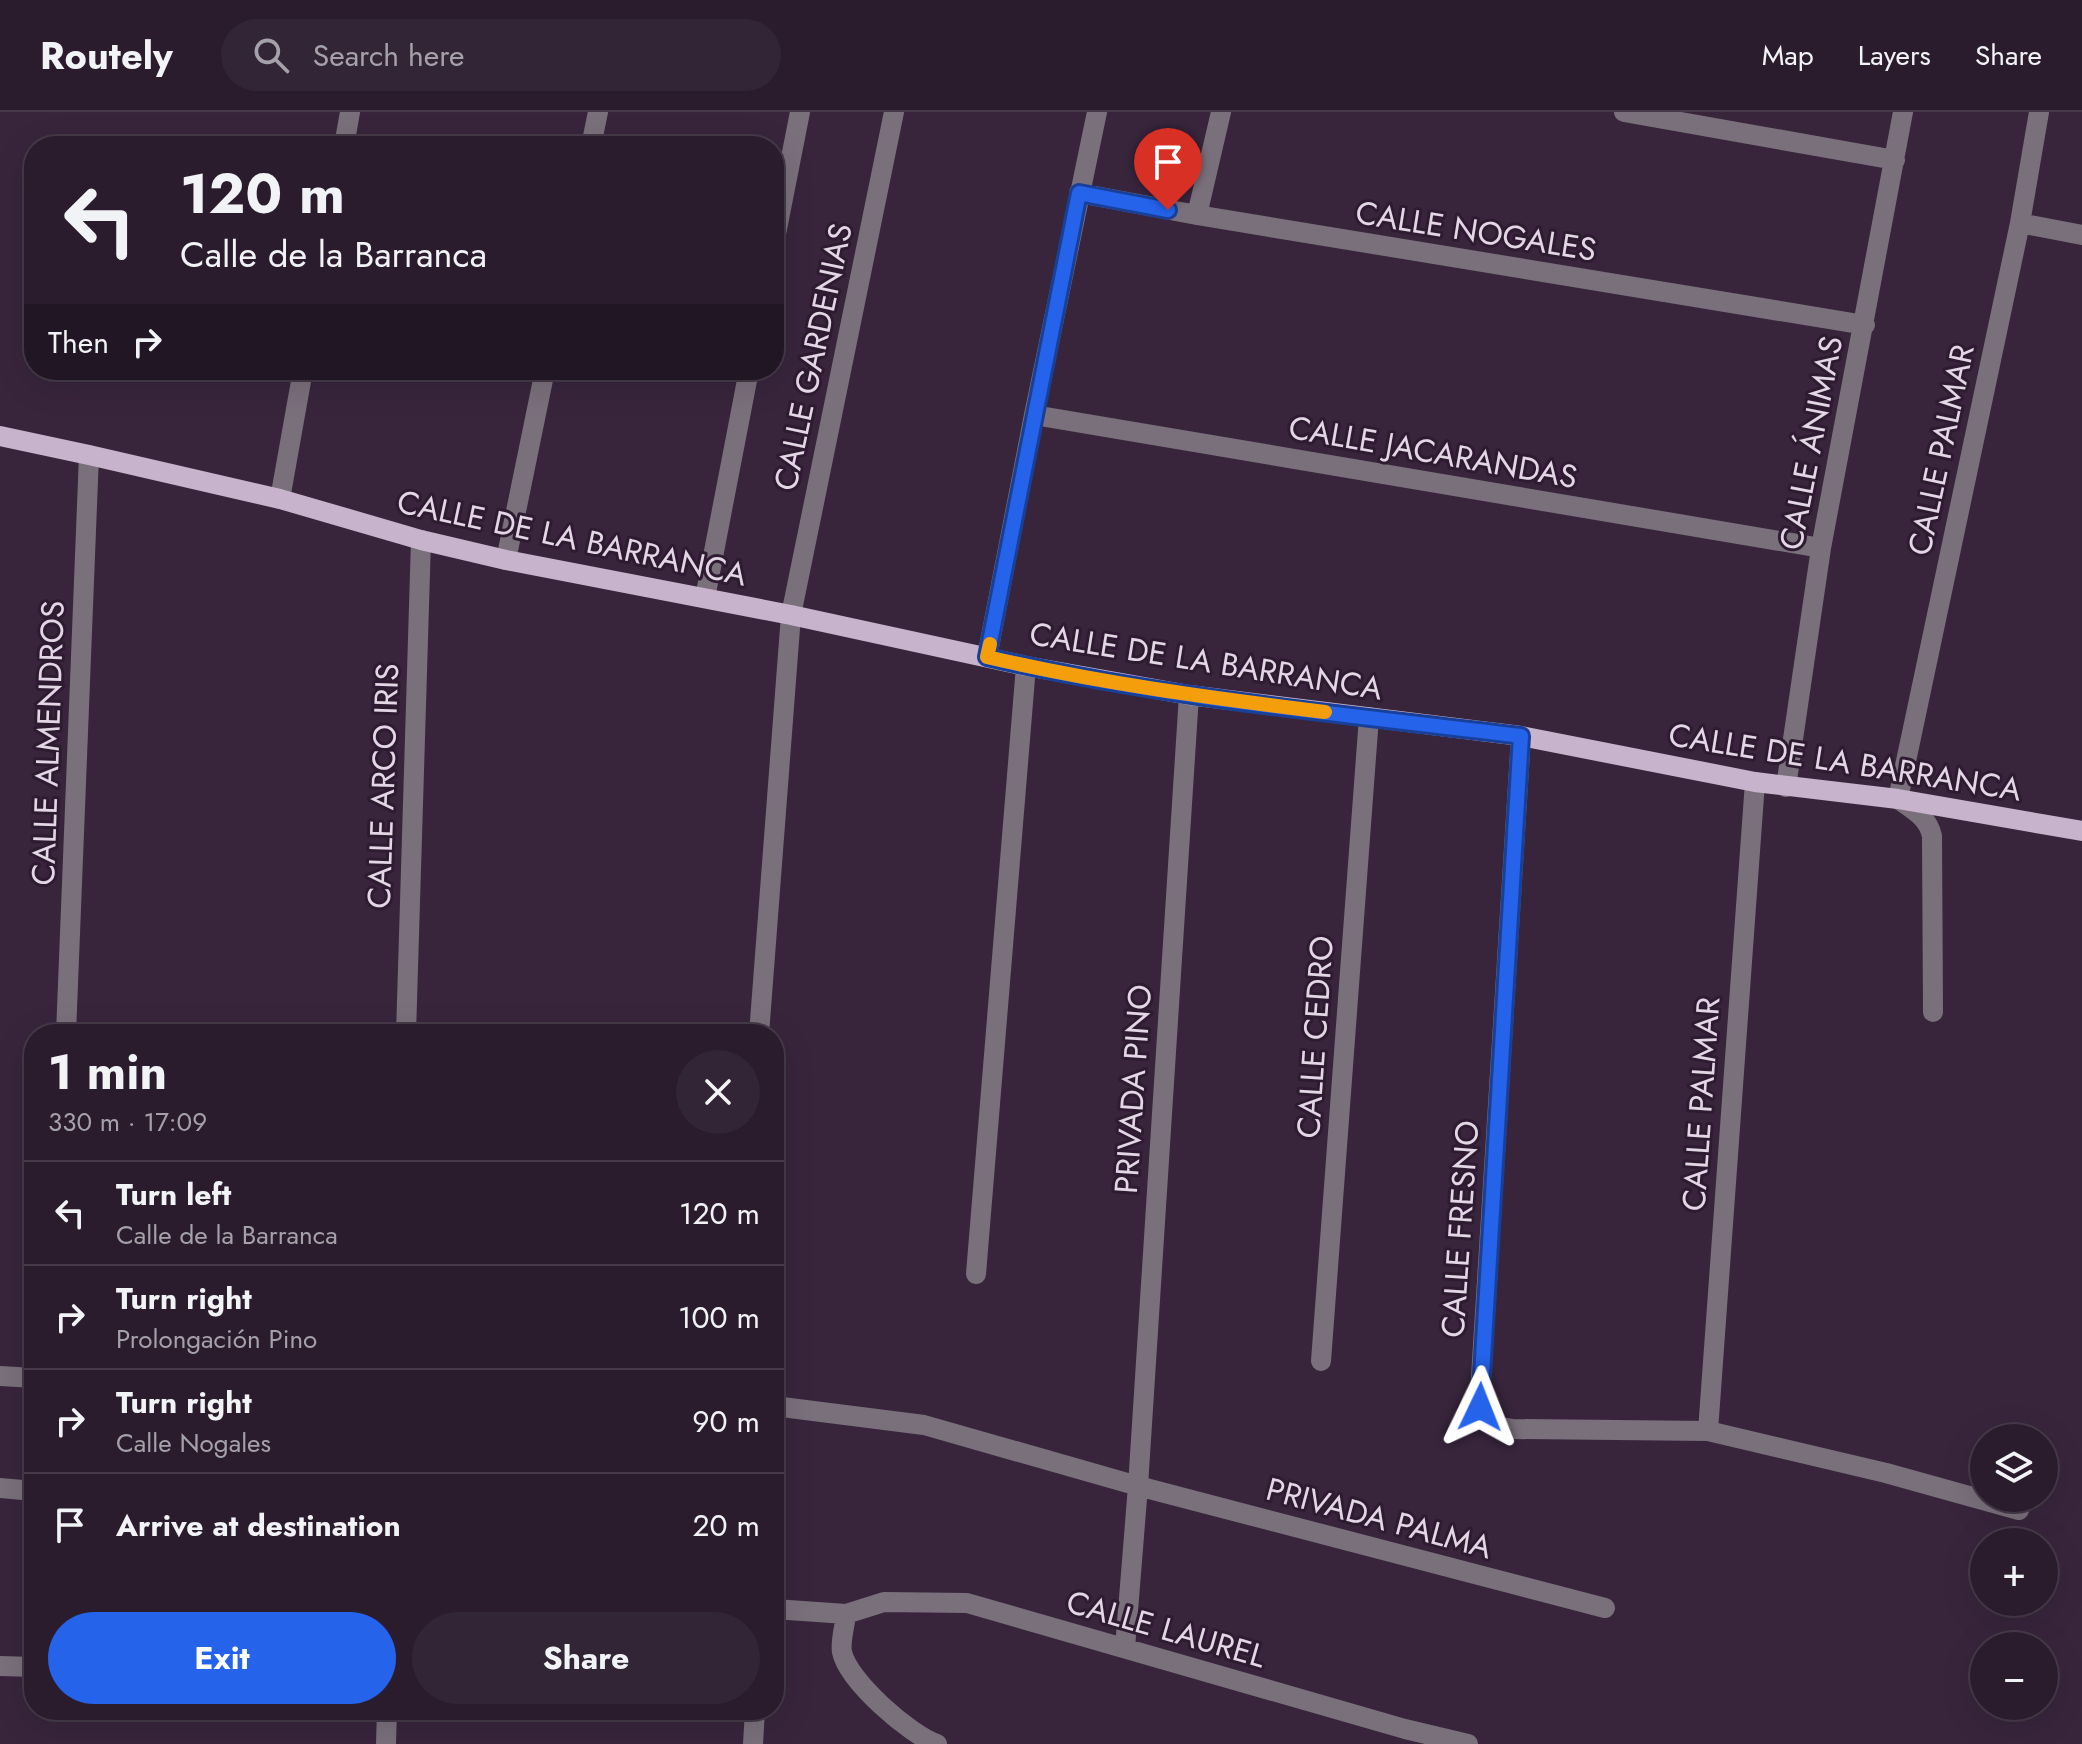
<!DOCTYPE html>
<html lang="en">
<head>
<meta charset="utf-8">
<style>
	body { margin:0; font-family:Jost,sans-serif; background:#322535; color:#f1f3f6; height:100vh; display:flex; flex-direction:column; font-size:30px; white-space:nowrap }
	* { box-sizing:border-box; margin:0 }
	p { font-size:26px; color:#a5a1aa }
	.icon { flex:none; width:44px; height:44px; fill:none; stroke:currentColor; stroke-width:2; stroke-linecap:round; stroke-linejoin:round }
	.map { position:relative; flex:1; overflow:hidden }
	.details { position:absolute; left:24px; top:912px; width:760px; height:696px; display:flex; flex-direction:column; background:#2a1c2d; border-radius:32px; box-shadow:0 8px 32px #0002,0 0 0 2px #463a49 }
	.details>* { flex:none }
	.banner { position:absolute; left:24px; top:24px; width:760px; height:244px; border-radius:32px; box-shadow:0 8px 32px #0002,0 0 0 2px #463a49; background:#2a1c2d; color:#f1f3f6; overflow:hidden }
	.controls { position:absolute; left:1970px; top:1312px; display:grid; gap:16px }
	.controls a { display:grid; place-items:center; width:88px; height:88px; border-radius:50%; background:#2a1c2d; box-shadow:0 8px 32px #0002,0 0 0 2px #463a49; font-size:40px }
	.pin { position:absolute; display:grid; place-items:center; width:68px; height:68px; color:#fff; margin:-82px -34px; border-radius:50% 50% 50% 0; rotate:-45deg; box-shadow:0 0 8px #0007 }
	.pin .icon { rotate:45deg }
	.me { position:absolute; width:88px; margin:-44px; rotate:2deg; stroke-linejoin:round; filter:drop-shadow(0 0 6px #0008) }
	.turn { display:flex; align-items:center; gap:28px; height:168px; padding:0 24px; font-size:36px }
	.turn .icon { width:104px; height:104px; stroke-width:2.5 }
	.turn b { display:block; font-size:56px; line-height:68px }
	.then { display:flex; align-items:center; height:76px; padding:0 24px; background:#0003; gap:16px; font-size:30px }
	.round { display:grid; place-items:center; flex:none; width:84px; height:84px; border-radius:42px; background:#322535 }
	.headline { display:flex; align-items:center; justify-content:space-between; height:136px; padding:0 24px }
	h1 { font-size:48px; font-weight:700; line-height:60px }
	.cta { display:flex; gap:16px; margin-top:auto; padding:16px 24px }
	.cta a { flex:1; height:92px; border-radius:48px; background:#2563eb; color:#fff; font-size:32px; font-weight:700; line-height:92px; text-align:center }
	.cta a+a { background:#322535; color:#f1f3f6 }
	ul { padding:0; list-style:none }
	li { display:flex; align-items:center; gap:24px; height:104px; padding:0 24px; border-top:2px solid #463a49 }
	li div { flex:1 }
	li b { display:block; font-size:30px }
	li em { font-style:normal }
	header { display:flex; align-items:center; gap:48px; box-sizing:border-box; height:112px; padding:0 40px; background:#2a1c2d; border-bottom:2px solid #463a49 }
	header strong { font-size:38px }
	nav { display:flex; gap:44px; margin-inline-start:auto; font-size:28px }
	.search { width:560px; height:72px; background:#322535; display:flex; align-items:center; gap:20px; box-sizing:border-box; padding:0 28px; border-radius:44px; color:#a5a1aa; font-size:30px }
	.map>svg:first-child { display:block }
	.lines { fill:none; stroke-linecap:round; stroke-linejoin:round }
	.minor { stroke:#7a707c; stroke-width:20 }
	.major { stroke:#c7b3cb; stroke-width:20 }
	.route-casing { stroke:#184099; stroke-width:20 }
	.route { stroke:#2563eb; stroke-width:14 }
	.slow { stroke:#f59e0b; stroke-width:14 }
	.labels { text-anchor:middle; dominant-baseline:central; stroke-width:6; stroke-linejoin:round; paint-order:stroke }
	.street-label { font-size:32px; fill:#e3d6e5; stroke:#2e1b32 }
</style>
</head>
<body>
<header>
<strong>Routely</strong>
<div class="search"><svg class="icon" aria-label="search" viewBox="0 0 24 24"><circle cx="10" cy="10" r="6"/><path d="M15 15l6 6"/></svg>Search here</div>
<nav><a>Map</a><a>Layers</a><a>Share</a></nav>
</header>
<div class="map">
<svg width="2082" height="1632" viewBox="0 0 2082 1632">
	<rect width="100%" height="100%" fill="#38253c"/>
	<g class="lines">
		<path class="minor" d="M1624,0L1895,48
			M344,34L350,0
			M591,34L598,0
			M1079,81L1197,103L1865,213
			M1197,103L1221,0
			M2020,111L2082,123
			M774,132L800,0
			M1034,303L1821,436
			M280,387L303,258
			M506,448L545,258
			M705,486L749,258
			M987,545L1034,303L1097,0
			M1521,624L1480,1281V1295L1485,1308L1496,1314L1513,1317L1708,1319L1886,1361L2019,1398
			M1786,675L1821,436L1903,0
			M1933,900L1932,724C1928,705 1913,698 1898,687L2020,111L2039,0
			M66,922L89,343
			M406,922L421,428
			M759,922L791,503L894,0
			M976,1162L1026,554
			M1321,1249L1369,605
			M0,1264L34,1266
			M774,1294L924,1313L1138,1374L1605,1496
			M1708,1319L1755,670
			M0,1376L34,1379
			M774,1497L846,1502C845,1514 840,1529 842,1540C848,1569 910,1623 937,1632
			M846,1502L884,1490L967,1491L1405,1617L1468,1632
			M1125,1536L1138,1374L1189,583
			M0,1554L34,1555
			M386,1632L387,1598
			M753,1632L755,1598"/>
		<path class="major" d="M0,324L89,343L280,387L421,428L506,448L791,503L1026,554L1189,583L1521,624L1755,670L1898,687L2082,719"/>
	</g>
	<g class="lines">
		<defs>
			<path id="route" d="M1168,98L1079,81L987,545C1162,586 1343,602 1521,624L1480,1295"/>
		</defs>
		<use href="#route" class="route-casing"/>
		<use href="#route" class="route"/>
		<path class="slow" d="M990,532L987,545C1098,571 1211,586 1325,600"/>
	</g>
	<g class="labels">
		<g class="street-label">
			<text transform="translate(1476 119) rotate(9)">CALLE NOGALES</text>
			<text transform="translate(813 245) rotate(-78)">CALLE GARDENIAS</text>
			<text transform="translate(1811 331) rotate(-79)">CALLE ÁNIMAS</text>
			<text transform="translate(1941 338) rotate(-78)">CALLE PALMAR</text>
			<text transform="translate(1433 340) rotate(10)">CALLE JACARANDAS</text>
			<text transform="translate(572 426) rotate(12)">CALLE DE LA BARRANCA</text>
			<text transform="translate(1206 549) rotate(9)">CALLE DE LA BARRANCA</text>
			<text transform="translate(48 631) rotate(-88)">CALLE ALMENDROS</text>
			<text transform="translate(1845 650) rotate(9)">CALLE DE LA BARRANCA</text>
			<text transform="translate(383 674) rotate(-88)">CALLE ARCO IRIS</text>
			<text transform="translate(1315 925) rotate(-86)">CALLE CEDRO</text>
			<text transform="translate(1133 977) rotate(-86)">PRIVADA PINO</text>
			<text transform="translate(1701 992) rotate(-86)">CALLE PALMAR</text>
			<text transform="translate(1460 1117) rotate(-86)">CALLE FRESNO</text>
			<text transform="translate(1379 1406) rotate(15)">PRIVADA PALMA</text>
			<text transform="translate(1166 1517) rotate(16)">CALLE LAUREL</text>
		</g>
	</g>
</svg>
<div class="controls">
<a><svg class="icon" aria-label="layers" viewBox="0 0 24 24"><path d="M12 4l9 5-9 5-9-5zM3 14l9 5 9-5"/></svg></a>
<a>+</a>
<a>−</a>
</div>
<div class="pin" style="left:1168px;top:98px;background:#d93025"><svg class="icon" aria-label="arrive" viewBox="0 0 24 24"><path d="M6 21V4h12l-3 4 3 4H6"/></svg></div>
<svg class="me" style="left:1480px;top:1295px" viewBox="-20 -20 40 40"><path d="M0-17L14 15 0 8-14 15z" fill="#2563eb" stroke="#fff" stroke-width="4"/></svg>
<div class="banner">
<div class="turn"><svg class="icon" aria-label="left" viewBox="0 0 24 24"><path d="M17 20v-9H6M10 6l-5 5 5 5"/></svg><div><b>120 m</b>Calle de la Barranca</div></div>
<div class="then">Then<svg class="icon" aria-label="right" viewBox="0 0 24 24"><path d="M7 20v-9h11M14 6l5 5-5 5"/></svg></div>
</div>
<section class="details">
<div class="headline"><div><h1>1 min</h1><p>330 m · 17:09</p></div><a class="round"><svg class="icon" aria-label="close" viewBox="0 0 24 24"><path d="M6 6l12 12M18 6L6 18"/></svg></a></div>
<ul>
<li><svg class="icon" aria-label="left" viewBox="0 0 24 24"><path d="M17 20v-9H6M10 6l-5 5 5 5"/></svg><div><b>Turn left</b><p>Calle de la Barranca</p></div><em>120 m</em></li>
<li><svg class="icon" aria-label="right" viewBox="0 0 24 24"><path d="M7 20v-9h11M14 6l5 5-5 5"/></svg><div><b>Turn right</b><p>Prolongación Pino</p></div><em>100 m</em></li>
<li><svg class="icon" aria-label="right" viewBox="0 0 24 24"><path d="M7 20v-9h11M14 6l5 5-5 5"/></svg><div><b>Turn right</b><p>Calle Nogales</p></div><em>90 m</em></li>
<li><svg class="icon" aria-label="arrive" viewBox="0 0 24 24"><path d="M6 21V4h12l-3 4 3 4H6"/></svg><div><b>Arrive at destination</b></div><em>20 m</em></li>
</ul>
<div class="cta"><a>Exit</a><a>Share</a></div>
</section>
</div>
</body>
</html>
